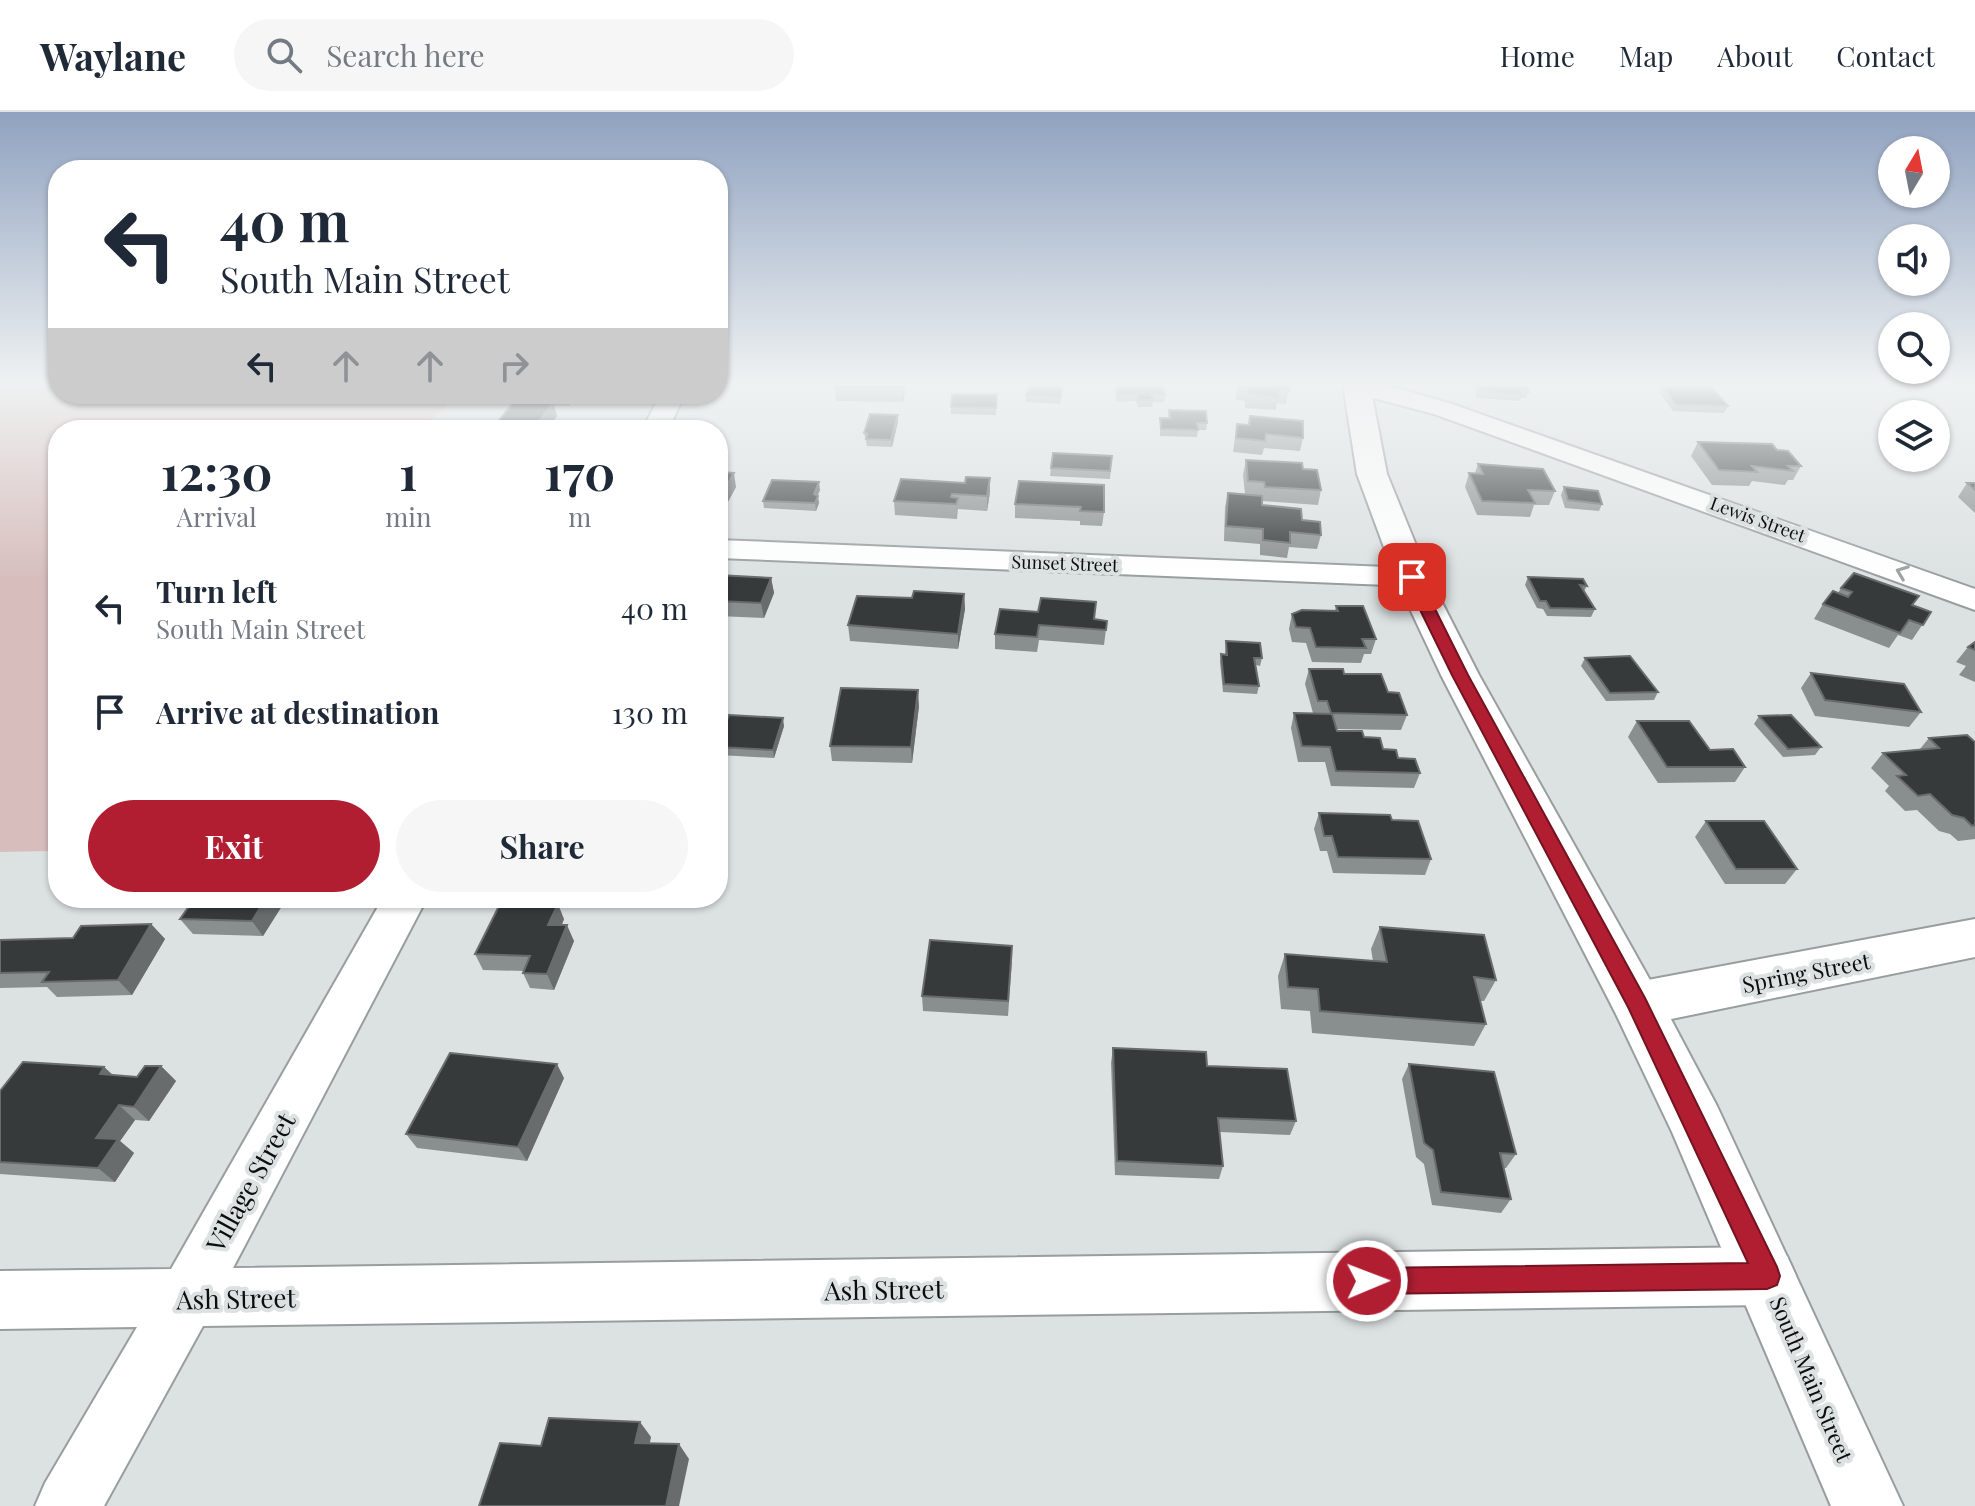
<!DOCTYPE html>
<html lang="en">
<head>
<meta charset="utf-8">
<style>
	body { margin:0; font-family:"Playfair Display",serif; background:#f6f6f7; color:#1f2937; height:100vh; display:flex; flex-direction:column; font-size:30px; white-space:nowrap }
	* { box-sizing:border-box; margin:0 }
	p { font-size:26px; color:#747a83 }
	.icon { flex:none; width:44px; height:44px; fill:none; stroke:currentColor; stroke-width:2; stroke-linecap:round; stroke-linejoin:round }
	.map { position:relative; flex:1; overflow:hidden }
	.side { position:absolute; left:48px; top:308px; width:680px; height:488px; display:flex; flex-direction:column; background:#fff; border-radius:32px; box-shadow:0 2px 6px #0004 }
	.side>* { flex:none }
	.guide { position:absolute; left:48px; top:48px; width:680px; height:244px; border-radius:32px; box-shadow:0 2px 6px #0004; background:#fff; color:#1f2937; overflow:hidden }
	.needle { width:52px; rotate:10deg }
	.buttons { position:absolute; left:1878px; top:24px; display:grid; gap:16px }
	.buttons a { display:grid; place-items:center; width:72px; height:72px; border-radius:50%; background:#fff; box-shadow:0 2px 6px #0004; font-size:40px }
	.pin { position:absolute; display:grid; place-items:center; width:68px; height:68px; color:#fff; margin:-34px; border-radius:16px; box-shadow:0 4px 12px #0006 }
	.me { position:absolute; width:88px; margin:-44px; rotate:89deg; stroke-linejoin:round; filter:drop-shadow(0 0 6px #0008) }
	.turn { display:flex; align-items:center; gap:28px; height:168px; padding:0 40px; font-size:36px }
	.turn .icon { width:104px; height:104px; stroke-width:2.5 }
	.turn b { display:block; font-size:56px; line-height:68px }
	.lanes { display:flex; align-items:center; height:76px; padding:0 40px; background:#0003; justify-content:center; gap:40px; direction:ltr }
	.lanes .off { opacity:.35 }
	.eta { display:flex; justify-content:space-evenly; align-items:center; height:136px; text-align:center }
	.eta b { font-size:48px; font-weight:700; line-height:56px }
	.primary-button { display:flex; gap:16px; margin-top:auto; padding:16px 40px }
	.primary-button a { flex:1; height:92px; border-radius:48px; background:#b11e32; color:#fff; font-size:32px; font-weight:700; line-height:92px; text-align:center }
	.primary-button a+a { background:#f6f6f7; color:#1f2937 }
	ul { padding:0; list-style:none }
	li { display:flex; align-items:center; gap:24px; height:104px; padding:0 40px }
	li div { flex:1 }
	li b { display:block; font-size:30px }
	li em { font-style:normal }
	header { display:flex; align-items:center; gap:48px; box-sizing:border-box; height:112px; padding:0 40px; background:#fff; border-bottom:2px solid #e0e1e3 }
	header strong { font-size:38px }
	nav { display:flex; gap:44px; margin-inline-start:auto; font-size:28px }
	.search { width:560px; height:72px; background:#f6f6f7; display:flex; align-items:center; gap:20px; box-sizing:border-box; padding:0 28px; border-radius:44px; color:#747a83; font-size:30px }
	.map>svg:first-child { display:block }
	.green { fill:#d7bebd }
	.lines { fill:none; stroke-linecap:round; stroke-linejoin:round }
	.minor-casing { stroke:#989d9d; stroke-width:4 }
	.tertiary-casing { stroke:#989d9d; stroke-width:4 }
	.primary-casing { stroke:#989d9d; stroke-width:4 }
	.minor { fill:#fff; fill-rule:evenodd }
	.tertiary { fill:#fff; fill-rule:evenodd }
	.primary { fill:#fff; fill-rule:evenodd }
	.wall { fill:#898e8e }
	.shaded-wall { fill:#686c6c }
	.building { fill:#363a3a; stroke:#686c6c; stroke-width:2 }
	.oneway { stroke:#9e9f9f }
	.route { fill:#b11e32; stroke:#731420; stroke-width:2 }
	.labels { text-anchor:middle; dominant-baseline:central; stroke-width:8; stroke-linejoin:round; paint-order:stroke }
	.far-street-label { font-size:18px; fill:#0c0e0e; stroke:#dce1e1 }
	.street-label { font-size:22px; fill:#0c0e0e; stroke:#dce1e1 }
	.near-street-label { font-size:26px; fill:#0c0e0e; stroke:#dce1e1 }
</style>
</head>
<body>
<header>
<strong>Waylane</strong>
<div class="search"><svg class="icon" aria-label="search" viewBox="0 0 24 24"><circle cx="10" cy="10" r="6"/><path d="M15 15l6 6"/></svg>Search here</div>
<nav><a>Home</a><a>Map</a><a>About</a><a>Contact</a></nav>
</header>
<div class="map">
<svg width="1975" height="1394" viewBox="0 0 1975 1394">
	<rect width="100%" height="100%" fill="#dce1e1"/>
	<path class="green" d="M0,273H58V282H446L451,287L445,296L417,318H58V737L50,739L0,740Z"/>
	<g class="lines">
		<defs>
			<path id="minor" d="M1387,273L1452,292L1975,477V498L1434,302L1347,279L1344,274Z
				M661,282H685L668,318H642Z
				M718,428L1412,456L1423,458L1428,465L1423,472L1412,474L718,446Z
				M383,786H427L233,1156L1767,1135L1787,1144L1796,1164L1787,1184L1767,1193L203,1214L104,1394H35L45,1371L137,1215L0,1217V1159L171,1157Z"/>
			<path id="tertiary" d="M1975,807V845L1637,914L1619,907L1611,892L1619,877L1637,870Z"/>
			<path id="primary" d="M1343,273H1370L1387,362L1429,465L1479,563L1655,877L1717,994L1903,1394H1831L1672,1020L1615,900L1441,563L1395,465L1357,362Z"/>
		</defs>
		<use href="#minor" class="minor-casing"/>
		<use href="#tertiary" class="tertiary-casing"/>
		<use href="#primary" class="primary-casing"/>
		<use href="#minor" class="minor"/>
		<use href="#tertiary" class="tertiary"/>
		<use href="#primary" class="primary"/>
	</g>
	<path class="wall" d="M906,273L903,290L836,289L835,276Z
		M1064,273L1060,292L1026,290V283Z
		M1114,273H1162L1165,283L1164,290H1153L1152,295H1138L1136,289L1117,290Z
		M1237,273H1289L1286,292L1277,291L1276,298L1245,296V289L1236,288Z
		M1474,273H1527L1529,280L1526,286H1521L1520,289L1477,286Z
		M1662,274L1728,294L1724,301L1673,299L1659,280Z
		M522,282H577L569,294H554L557,304L547,318H481L497,311L524,290Z
		M997,282L996,303L951,302V295Z
		M1169,298L1207,311L1206,318H1198L1197,325L1160,324V306H1168Z
		M1250,304L1303,326L1300,339L1264,336L1262,343L1233,340L1237,312L1248,313Z
		M898,310L892,335L867,334L864,321Z
		M1698,330L1777,338L1801,354L1793,368H1788L1785,373L1752,369L1749,374L1712,373L1691,344Z
		M1112,344L1110,367L1050,364L1051,356Z
		M1246,348L1303,357L1321,378L1318,393L1262,389V393L1302,408L1321,423L1317,437L1289,435L1287,446L1260,443V432L1224,429L1225,395L1228,381L1245,382L1243,363Z
		M1478,352L1555,379L1549,393H1534L1530,405L1477,403L1465,375L1469,361H1475Z
		M718,360L736,375L724,397H718Z
		M901,367L990,380L987,399L958,397L957,407L895,403L894,389Z
		M1019,369L1104,400L1102,414L1080,413V409L1015,406V392Z
		M1967,371H1975V401L1958,385Z
		M1564,375L1602,392L1599,399L1565,396L1561,383Z
		M820,378L817,384L819,391L816,399L764,396L763,389Z
		M718,463L771,466L774,481L764,506L718,504Z
		M1528,465L1587,474L1584,479L1595,497L1591,505L1547,504L1543,497L1537,496L1525,473Z
		M1841,476L1912,493L1931,500L1912,528L1898,523L1889,536L1814,507L1823,492L1838,481Z
		M964,482L965,497L958,537L850,529L848,513L912,486Z
		M1336,494L1376,527L1371,542H1364L1361,551L1312,550L1306,531L1292,530L1289,517L1292,502L1335,499Z
		M1000,497L1107,509L1104,533L1039,528L1037,540L995,537V522Z
		M1226,529L1262,546L1260,554L1256,553L1259,574L1257,582L1223,580L1220,550L1221,542H1225Z
		M1975,530V570L1959,563L1966,554L1956,550L1968,535Z
		M1585,546L1658,580L1654,588L1606,589L1581,554Z
		M1309,557L1344,562L1388,580L1407,603L1401,618L1336,617L1337,619L1364,625L1398,646L1420,661L1414,676L1331,674L1325,650H1298L1291,616L1294,601H1313L1305,572Z
		M1811,561L1921,600L1909,615L1815,604L1801,576Z
		M919,594L912,651L832,649L830,634Z
		M1759,604L1821,635L1815,643L1783,645L1754,612Z
		M1637,609L1710,638L1745,655L1735,670L1658,671L1628,625Z
		M784,614L774,646L718,643V631Z
		M1929,626L1975,630V727L1958,729L1950,722L1939,719L1917,698L1905,699L1885,679L1889,674L1871,656L1883,641L1920,637Z
		M1319,701L1392,708L1431,747L1425,763L1333,761L1327,739H1320L1314,717Z
		M1706,709L1797,757L1785,772H1725L1695,725Z
		M188,786H287L263,824L193,822L180,807L192,790Z
		M564,807L562,813L574,829L554,878L530,876L523,861L524,859L483,858L475,842Z
		M151,812L165,827L132,883L57,885L47,875L0,876V828L73,826Z
		M1380,815L1496,868L1484,889H1480L1486,912L1474,934L1312,921L1310,899L1281,897L1278,864L1285,842L1373,849L1371,837Z
		M1012,849L1008,904L923,899L922,884Z
		M1113,936L1207,954L1296,1009L1290,1023L1220,1020L1223,1054L1219,1067L1115,1063L1111,951Z
		M1409,952L1516,1042L1506,1056H1504L1511,1087L1501,1101L1432,1093L1424,1052L1416,1045L1402,967Z
		M161,954L176,969L149,1009L135,1008L120,1029L134,1041L115,1070L0,1062V979L104,955L113,963L137,965Z
		M564,966L527,1049L417,1036L406,1022Z"/>
	<path class="shaded-wall" d="M903,273H906L903,290L902,276Z
		M566,282H577L569,294Z
		M553,290L557,304L547,318H533Z
		M898,303V310L892,335L891,328Z
		M734,361L736,375L724,397L721,383Z
		M990,366V380L987,399V384Z
		M819,370L820,378L815,390L814,382Z
		M818,384L819,391L816,399L815,391Z
		M771,466L774,481L764,506L761,491Z
		M964,482L965,497L958,537V522Z
		M918,578L919,594L912,651L911,635Z
		M783,606L784,614L774,646L773,638Z
		M266,786H287L263,824L252,809Z
		M558,792L564,807L555,828L548,813Z
		M151,812L165,827L132,883L118,868Z
		M567,813L574,829L554,878L547,862Z
		M557,952L564,966L527,1049L518,1035Z
		M161,954L176,969L149,1009L134,995Z
		M104,955L120,970L100,962Z
		M119,993L135,1008L120,1029L134,1041L115,1070L98,1056L96,1026Z
		M640,1310L651,1325L647,1346L635,1331Z
		M679,1332L689,1347L679,1394H666Z"/>
	<path class="building" d="M836,273H903L902,276H835Z
		M1031,273H1063L1060,285L1026,283Z
		M1116,273H1162L1165,283H1152L1153,288H1138L1137,283H1118Z
		M1238,273H1289V279L1279,278L1278,285L1247,282L1248,276L1238,275Z
		M1477,273H1527L1529,280L1521,279L1522,283L1479,279Z
		M1662,274L1712,276L1728,294L1676,292Z
		M952,282H997L996,296L951,295Z
		M514,290H553L533,318H481L486,311H497Z
		M1169,298L1206,299L1207,311H1197L1198,318L1161,317L1160,306H1170Z
		M870,302L898,303L891,328L866,327L867,322L864,321Z
		M1250,304L1303,309V326L1266,322L1265,329L1236,326L1237,312L1249,313Z
		M1698,330L1772,332L1777,338L1788,339L1801,354H1788L1793,359L1752,354L1757,360L1719,358Z
		M1053,341L1112,344L1110,359L1051,356Z
		M1246,348L1302,351L1303,357L1317,358L1321,378L1265,375L1264,370L1248,369Z
		M1478,352L1543,357L1555,379L1528,378L1535,391L1482,389L1469,361L1483,362Z
		M718,360L734,361L721,383L718,382Z
		M966,365L990,366L987,384L952,382L951,385L958,386L956,392L894,389L901,367L965,371Z
		M772,368L819,370L814,382L818,384L815,391L763,389Z
		M1019,369L1104,373V400L1080,399L1081,395L1015,392Z
		M1967,371H1975V378Z
		M1564,375L1598,379L1602,392L1568,388Z
		M1228,381L1262,384V393L1301,397L1302,408L1320,410L1321,423L1290,420V431L1263,428V417L1226,414Z
		M1854,461L1919,484L1912,493L1931,500L1923,513L1909,508L1900,521L1823,492L1833,479L1848,485L1852,480L1841,476Z
		M718,463L771,466L761,491L718,489Z
		M1528,465L1583,467L1587,474L1580,473L1595,497L1550,496L1546,489H1540Z
		M914,479L964,482L958,522L848,513L857,484L912,486Z
		M1041,486L1096,490L1094,507L1107,509L1106,518L1039,513L1037,525L995,522L1000,497L1038,500Z
		M1336,494H1363L1376,527H1362L1366,536L1316,535L1310,516L1296,515L1292,502L1302,498L1338,499Z
		M1226,529L1260,531L1262,546H1254L1259,574L1224,572L1221,542L1227,543Z
		M1975,530V538L1968,535Z
		M1630,544L1658,580L1610,581L1585,546Z
		M1309,557H1343L1344,562H1381L1388,580L1399,581L1407,603L1331,601L1327,589H1318Z
		M1811,561L1904,572L1921,600L1825,588Z
		M841,576L918,578L911,635L830,634Z
		M1294,601L1332,602L1337,619H1362L1364,625L1380,626L1383,637L1396,638L1398,646L1415,647L1420,661L1336,659L1330,635L1302,634Z
		M729,603L783,606L773,638L718,635V631Z
		M1791,603L1821,635L1788,637L1759,604Z
		M1637,609H1689L1710,638L1733,637L1745,655H1667Z
		M1967,623L1975,630V713L1972,714L1964,706L1952,703L1930,682L1918,684L1897,664L1906,663L1883,641L1939,636L1929,626Z
		M1319,701L1390,703L1392,708L1418,709L1431,747L1338,745L1332,724H1324Z
		M1706,709H1764L1797,757H1736Z
		M195,786H266L252,809L180,807Z
		M501,790L558,792L548,813H567L547,862L523,861L530,844L475,842Z
		M151,812L118,868L42,870L49,860L0,861V828L73,826L81,814Z
		M1380,815L1484,823L1496,868L1474,865L1486,912L1320,899L1318,877L1288,875L1285,842L1387,850Z
		M930,828L1012,834L1008,889L922,884Z
		M1113,936L1206,940L1207,954L1287,957L1296,1009L1218,1006L1223,1054L1117,1049Z
		M450,941L557,952L518,1035L406,1022Z
		M23,950L104,955L100,962L137,965L145,954H161L134,995L119,993L96,1026L118,1027L98,1056L0,1050V979Z
		M1409,952L1494,960L1516,1042L1500,1041L1511,1087L1441,1080L1433,1038L1424,1031Z
		M549,1306L640,1310L635,1331L679,1332L666,1394H479L500,1331L541,1334Z"/>
	<defs><path id="oneway-chevron" d="M-2-3.5L2.5 0L-2 3.5" fill="none" stroke-width="1.6" stroke-linecap="round" stroke-linejoin="round" transform="scale(2)"/></defs>
	<use class="oneway" href="#oneway-chevron" transform="translate(1902 460) rotate(-159)"/>
	<linearGradient id="sky" x2="0" y2="1"><stop stop-color="#90a2c0"/><stop offset="0.58" stop-color="#eff2f2"/><stop offset="1" stop-color="#eff2f2" stop-opacity="0"/></linearGradient>
	<rect width="1975" height="468" fill="url(#sky)"/>
	<path class="route" d="M1412,460L1419,465L1468,563L1645,886L1777,1155L1780,1164L1777,1173L1767,1177L1367,1182L1358,1179L1354,1169L1358,1160L1367,1156L1748,1151L1628,895L1452,563L1404,465Z"/>
	<g class="labels">
		<g class="far-street-label">
			<text transform="translate(1758 407) rotate(20)">Lewis Street</text>
			<text transform="translate(1065 451) rotate(2)">Sunset Street</text>
		</g>
		<g class="street-label">
			<text transform="translate(1806 860) rotate(-11)">Spring Street</text>
			<text transform="translate(1812 1267) rotate(67)">South Main Street</text>
		</g>
		<g class="near-street-label">
			<text transform="translate(250 1070) rotate(-61)">Village Street</text>
			<text transform="translate(884 1177) rotate(-1)">Ash Street</text>
			<text transform="translate(236 1186) rotate(-1)">Ash Street</text>
		</g>
	</g>
</svg>
<div class="buttons">
<a><svg class="needle" viewBox="-14 -14 28 28"><path d="M0-13l5 13h-10z" fill="#e53935"/><path d="M0 13l5-13h-10z" fill="#747a83"/></svg></a>
<a><svg class="icon" aria-label="sound" viewBox="0 0 24 24"><path d="M4 9h4l5-4v14l-5-4H4zM17 9q2 3 0 6"/></svg></a>
<a><svg class="icon" aria-label="search" viewBox="0 0 24 24"><circle cx="10" cy="10" r="6"/><path d="M15 15l6 6"/></svg></a>
<a><svg class="icon" aria-label="layers" viewBox="0 0 24 24"><path d="M12 4l9 5-9 5-9-5zM3 14l9 5 9-5"/></svg></a>
</div>
<div class="pin" style="left:1412px;top:465px;background:#d93025"><svg class="icon" aria-label="arrive" viewBox="0 0 24 24"><path d="M6 21V4h12l-3 4 3 4H6"/></svg></div>
<svg class="me" style="left:1367px;top:1169px" viewBox="-20 -20 40 40"><circle r="17" fill="#b11e32" stroke="#fff" stroke-width="3"/><path d="M0-11L8 9 0 5-8 9z" fill="#fff"/></svg>
<div class="guide">
<div class="turn"><svg class="icon" aria-label="left" viewBox="0 0 24 24"><path d="M17 20v-9H6M10 6l-5 5 5 5"/></svg><div><b>40 m</b>South Main Street</div></div>
<div class="lanes"><svg class="icon" aria-label="left" viewBox="0 0 24 24"><path d="M17 20v-9H6M10 6l-5 5 5 5"/></svg><svg class="icon off" aria-label="ahead" viewBox="0 0 24 24"><path d="M12 20V5M6 11l6-6 6 6"/></svg><svg class="icon off" aria-label="ahead" viewBox="0 0 24 24"><path d="M12 20V5M6 11l6-6 6 6"/></svg><svg class="icon off" aria-label="right" viewBox="0 0 24 24"><path d="M7 20v-9h11M14 6l5 5-5 5"/></svg></div>
</div>
<section class="side">
<div class="eta">
<div><b>12:30</b><p>Arrival</p></div>
<div><b>1</b><p>min</p></div>
<div><b>170</b><p>m</p></div>
</div>
<ul>
<li><svg class="icon" aria-label="left" viewBox="0 0 24 24"><path d="M17 20v-9H6M10 6l-5 5 5 5"/></svg><div><b>Turn left</b><p>South Main Street</p></div><em>40 m</em></li>
<li><svg class="icon" aria-label="arrive" viewBox="0 0 24 24"><path d="M6 21V4h12l-3 4 3 4H6"/></svg><div><b>Arrive at destination</b></div><em>130 m</em></li>
</ul>
<div class="primary-button"><a>Exit</a><a>Share</a></div>
</section>
</div>
</body>
</html>
